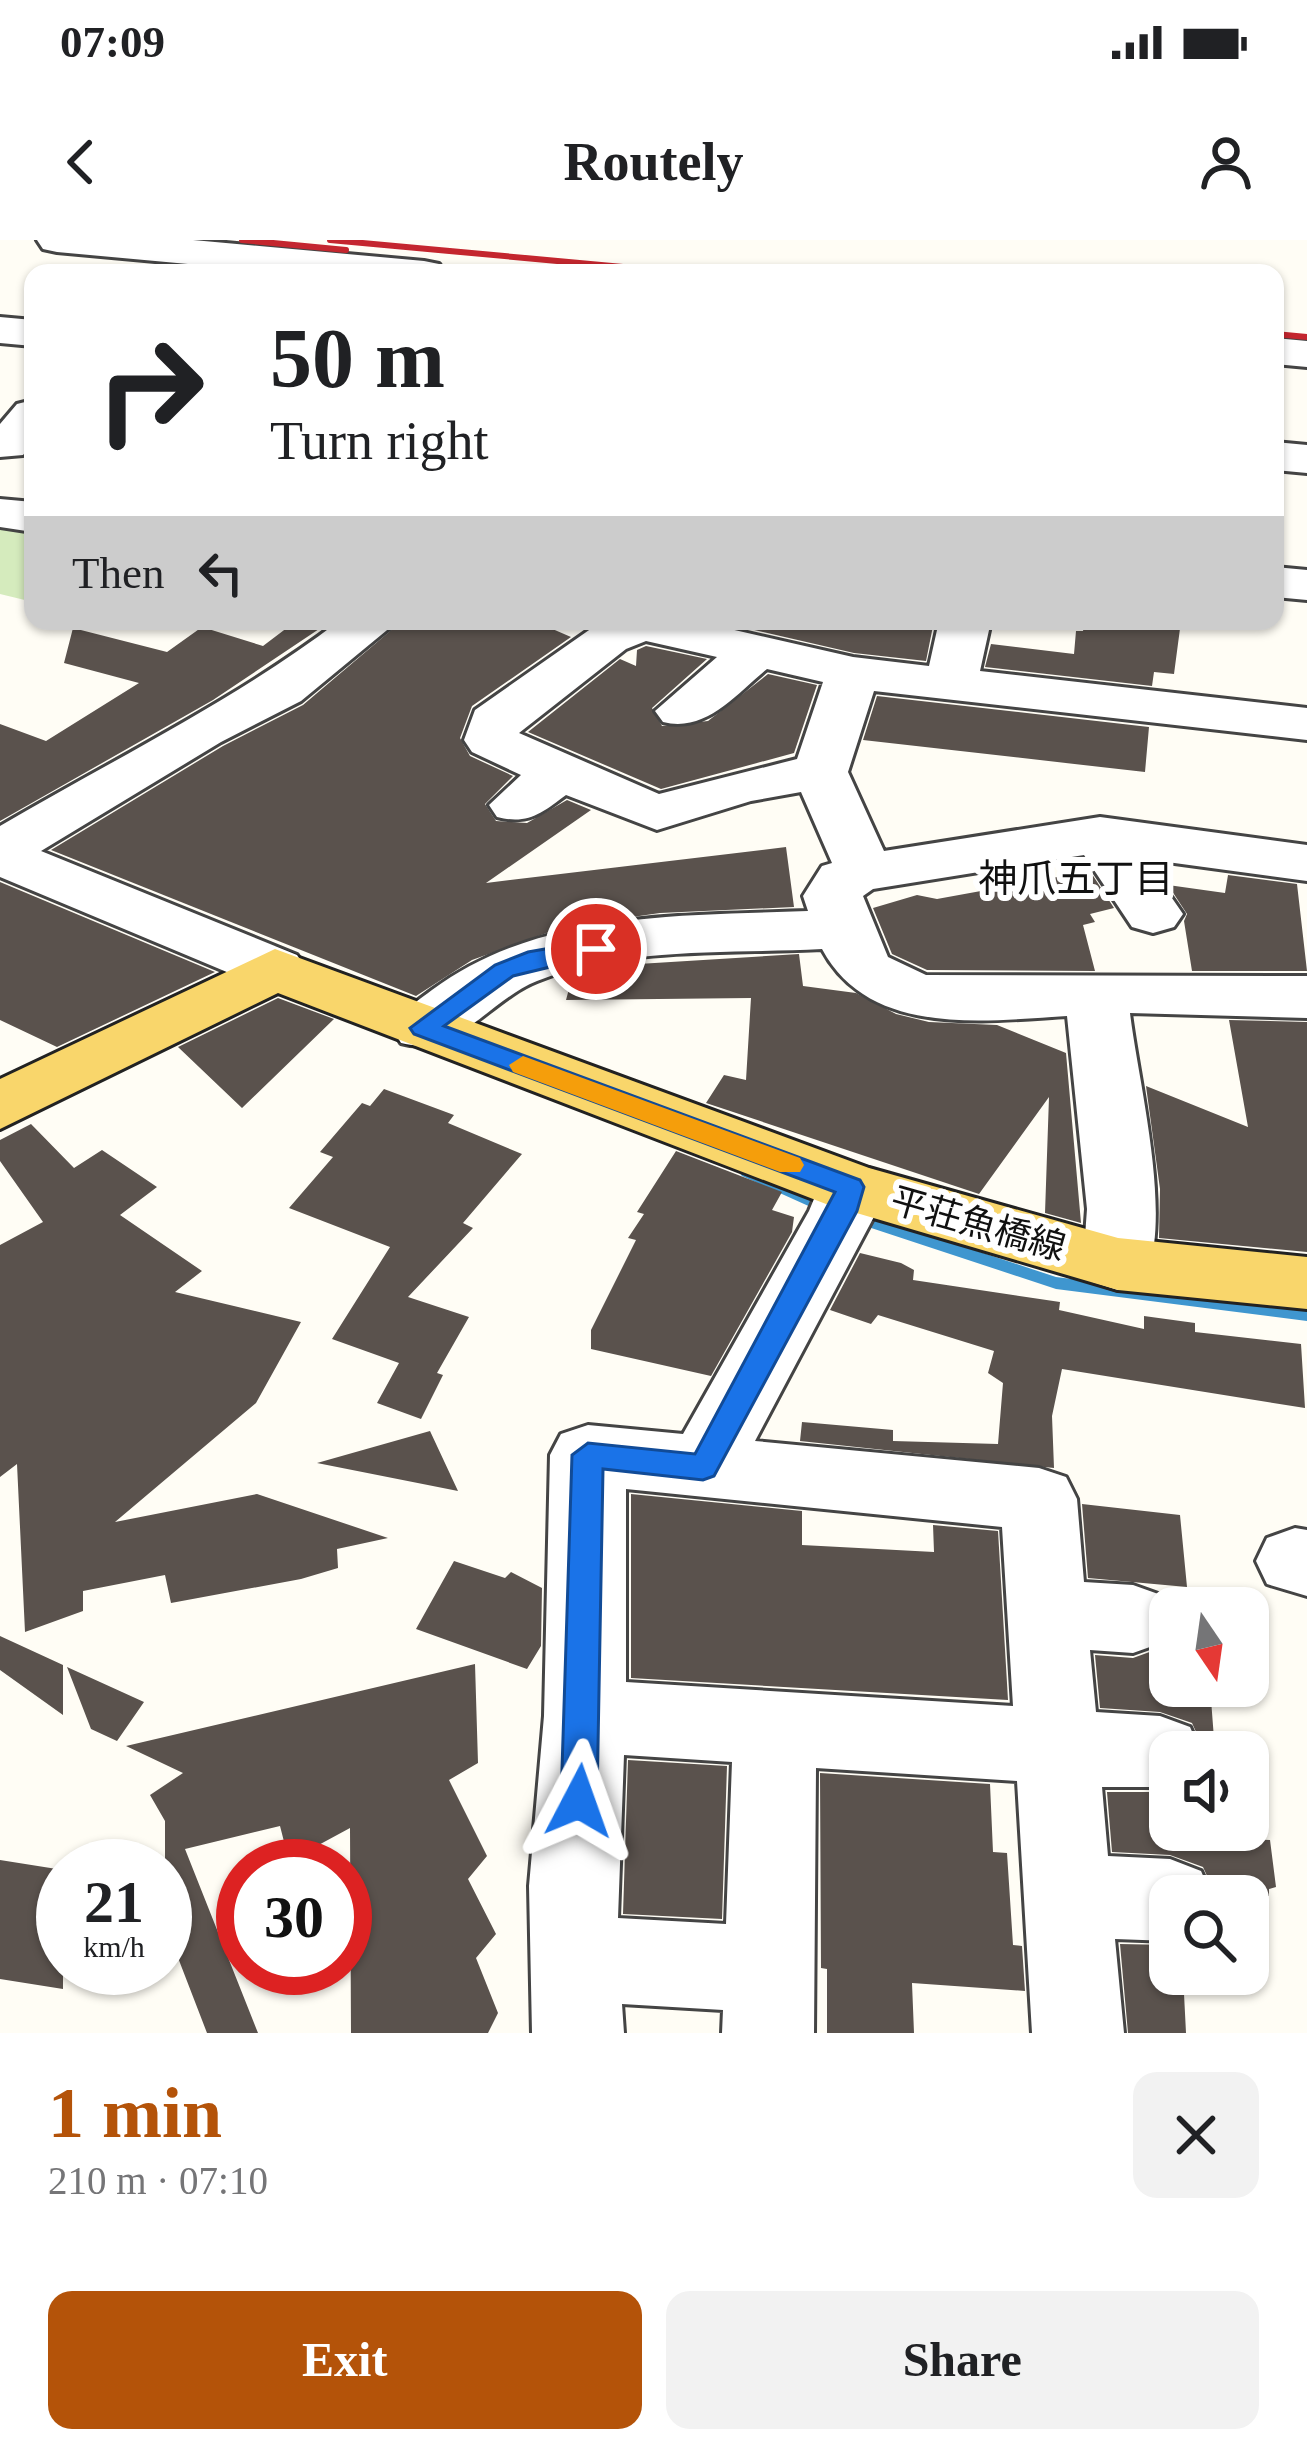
<!DOCTYPE html>
<html lang="en">
<head>
<meta charset="utf-8">
<style>
	body { margin:0; font-family:"Times New Roman","Noto Sans JP",serif; background:#f2f2f2; color:#202124; height:100vh; display:flex; flex-direction:column; font-size:45px; white-space:nowrap }
	* { box-sizing:border-box; margin:0 }
	p { font-size:39px; color:#757577 }
	.icon { flex:none; width:66px; height:66px; fill:none; stroke:currentColor; stroke-width:2; stroke-linecap:round; stroke-linejoin:round }
	.map { position:relative; height:1793px; overflow:hidden }
	.sheet { display:flex; flex-direction:column; background:#fff; flex:1 }
	.sheet>* { flex:none }
	.banner { position:absolute; left:24px; top:24px; width:1260px; height:366px; border-radius:24px; box-shadow:0 3px 9px #0004; background:#fff; color:#202124; overflow:hidden }
	.needle { width:78px; rotate:167deg }
	.buttons { position:absolute; left:1149px; top:1347px; display:grid; gap:24px }
	.buttons a { display:grid; place-items:center; width:120px; height:120px; border-radius:24px; background:#fff; box-shadow:0 3px 9px #0004; font-size:60px }
	.speed { position:absolute; left:36px; top:1599px; display:flex; gap:24px; font-size:60px; font-weight:700; text-align:center }
	.speed>* { display:grid; place-content:center; width:156px; height:156px; border-radius:50%; background:#fff; box-shadow:0 3px 9px #0004; line-height:1 }
	.speed small { font-size:30px; font-weight:400 }
	.speed .limit { border:18px solid #d22; background:#fff; color:#111 }
	.pin { position:absolute; display:grid; place-items:center; width:102px; height:102px; color:#fff; margin:-51px; border:6px solid #fff; border-radius:50%; box-shadow:0 3px 12px #0007 }
	.me { position:absolute; width:132px; margin:-66px; rotate:4deg; stroke-linejoin:round; filter:drop-shadow(0 0 9px #0008) }
	.turn { display:flex; align-items:center; gap:42px; height:252px; padding:0 48px; font-size:54px }
	.turn .icon { width:156px; height:156px; stroke-width:2.5 }
	.turn b { display:block; font-size:84px; line-height:102px }
	.then { display:flex; align-items:center; height:114px; padding:0 48px; background:#0003; gap:24px; font-size:45px }
	.round { display:grid; place-items:center; flex:none; width:126px; height:126px; border-radius:24px; background:#f2f2f2 }
	.headline { display:flex; align-items:center; justify-content:space-between; height:204px; padding:0 48px }
	h1 { font-size:72px; font-weight:700; line-height:90px; color:#b45309 }
	.cta { display:flex; gap:24px; margin-top:auto; padding:24px 48px }
	.cta a { flex:1; height:138px; border-radius:24px; background:#b45309; color:#fff; font-size:48px; font-weight:700; line-height:138px; text-align:center }
	.cta a+a { background:#f2f2f2; color:#202124 }
	.status { display:flex; justify-content:space-between; align-items:center; height:84px; padding:0 60px; background:#fff; direction:ltr }
	.status svg { height:33px; fill:currentColor }
	header { display:flex; justify-content:space-between; align-items:center; height:156px; padding:0 48px; background:#fff; font-size:54px; font-weight:700 }
	.map>svg:first-child { display:block }
	.green { fill:#d5ebbd }
	.lines { fill:none; stroke-linecap:round; stroke-linejoin:round }
	.stream { fill:#3f96cf; fill-rule:evenodd }
	.building { fill:#5a524d }
	.minor-casing { stroke:#444; stroke-width:6 }
	.major-casing { stroke:#222; stroke-width:6 }
	.minor { fill:#fff; fill-rule:evenodd }
	.major { fill:#f9d66b; fill-rule:evenodd }
	.rail { stroke:#c4262e; stroke-width:6 }
	.route { fill:#1a73e8; stroke:#114b97; stroke-width:3 }
	.slow { fill:#f59e0b }
	.labels { text-anchor:middle; dominant-baseline:central; stroke-width:12; stroke-linejoin:round; paint-order:stroke }
	.street-label { font-size:36px; fill:#111; stroke:#fff }
	.neighbourhood-label { font-size:39px; fill:#111; stroke:#fff }
</style>
</head>
<body>
<div class="status"><b>07:09</b><svg viewBox="0 0 49 12"><path d="M0 12V9h3v3zM5 12V6h3v6zM10 12V3h3v9zM15 12V0h3v12zM26 1h20v11H26zM47 4h2v5h-2z"/></svg></div>
<header><svg class="icon" aria-label="back" viewBox="0 0 24 24"><path d="M15 5l-7 7 7 7"/></svg>Routely<svg class="icon" aria-label="person" viewBox="0 0 24 24"><circle cx="12" cy="8" r="4"/><path d="M4 21q1-7 8-7t8 7"/></svg></header>
<div class="map">
<svg width="1307" height="1793" viewBox="0 0 1307 1793">
	<rect width="100%" height="100%" fill="#fffdf5"/>
	<path class="green" d="M0,278L33,283V362L0,354Z"/>
	<g class="lines">
		<path class="stream" d="M747,927L834,965L837,969L834,973H824L742,936L739,932Z
			M852,970L1056,1037L1307,1069V1081L1056,1049L847,980L844,976L847,972Z"/>
	</g>
	<path class="building" d="M296,381H331L213,460L0,581V484L46,501L139,443L64,423L73,388L167,412L202,387L263,406Z
		M402,381H534L571,397L472,466L460,498L470,516L513,536L485,564L496,581L527,583L567,560L591,570L486,643L786,607L794,667L660,673L563,687L472,720L416,756L51,610L223,506L303,465Z
		M715,381H934L926,421L854,413Z
		M1085,381H1181L1174,434L1154,432L1152,446L985,427L991,404L1074,414L1076,391H1083Z
		M646,406L707,419L652,468L662,486L708,481L768,434L817,445L794,513L661,549L528,492L620,419L636,426L637,410Z
		M877,456L1149,487L1145,532L863,500Z
		M1090,631L1114,668L1090,674L1095,682L1083,685L1095,731L927,730L892,714L873,668L917,655L937,659Z
		M1228,635L1297,644L1307,731H1192L1184,681L1187,674L1168,645L1225,653Z
		M0,642L215,732L57,807L0,780Z
		M799,714L803,746L856,753L896,774L929,782L997,785L1066,813L1081,983L1045,973L1049,857L979,954L706,863L724,835L746,840L751,758L566,760L573,734L606,726Z
		M278,758L334,779L242,868L178,807Z
		M1229,780L1307,782V1012L1159,998L1160,949L1146,846L1248,887Z
		M384,849L454,875L448,883L522,914L463,983L473,988L408,1057L469,1077L437,1133L443,1135L421,1179L377,1163L399,1123L332,1099L390,1007L289,968L333,917L320,912L362,863L370,866Z
		M31,884L74,928L102,910L157,947L120,975L202,1031L175,1052L301,1082L256,1163L115,1282L257,1254L388,1298L337,1309L338,1328L301,1339L171,1363L165,1335L83,1351V1371L25,1392L17,1224L0,1237V1005L43,982L0,921V900Z
		M676,911L782,952L772,970L794,977L792,992L711,1136L591,1109V1090L636,1000L628,998L644,974L637,972Z
		M860,1013L901,1023L914,1030L913,1040L1060,1062L1059,1070L1144,1089V1076L1195,1083V1092L1301,1104L1305,1168L1062,1129L1052,1176L1054,1228L800,1201L802,1182L893,1190V1201L998,1204L1003,1143L988,1133L994,1111L878,1075L871,1084L830,1070Z
		M430,1191L458,1251L317,1223Z
		M631,1254L802,1271V1305L934,1312L933,1285L998,1291L1008,1460L631,1438Z
		M1082,1264L1180,1275L1187,1347L1088,1338Z
		M454,1321L505,1338L511,1332L542,1348L541,1406L527,1429L416,1389Z
		M0,1396L63,1425V1475L0,1430Z
		M1155,1410L1157,1446H1210L1215,1512H1205L1192,1483L1160,1472L1100,1468L1095,1415L1133,1418Z
		M475,1424L478,1523L449,1540L487,1616L468,1639L496,1694L476,1718L498,1773L488,1793H351L350,1588L289,1621L280,1586L185,1609L258,1793H207L165,1684V1581L150,1555L183,1533L126,1506Z
		M67,1427L144,1462L117,1501L91,1489Z
		M628,1520L727,1526L722,1679L623,1674Z
		M820,1533L990,1544L993,1612L1007,1613L1013,1705L1022,1706L1025,1751L912,1743L914,1793H827V1729L821,1728Z
		M1107,1552H1168L1169,1596L1270,1600L1276,1647L1269,1649V1656H1216L1203,1627L1170,1615L1112,1612Z
		M0,1620L63,1630V1749L0,1739Z
		M1120,1704L1170,1705V1734H1183L1186,1793H1128Z"/>
	<g class="lines">
		<defs>
			<path id="minor" d="M37,0H193L424,21L439,24L445,33H287L57,12L43,9Z
				M0,77L33,80V106L0,103Z
				M1275,98L1307,101V127L1275,124Z
				M33,160V203L23,215L0,217V184L17,164Z
				M1275,202L1307,205V233L1275,230Z
				M0,259L33,262V292L0,287Z
				M1275,327L1307,330V360L1275,357Z
				M339,381H398L301,461L221,502L41,611L297,715L306,729L297,743L275,749L253,743L0,637V586C114,519 234,461 339,381Z
				M602,381H695L853,417L929,426L939,381H991L980,431L1307,468V500L874,451L848,532L884,611L1100,577L1307,605V641L1145,619L1183,674L1174,687L1153,693L1132,687L1084,615L873,649L863,656L888,717L926,735L1307,736V778L1130,773C1138,841 1175,984 1143,1042L1118,1050L1093,1042L1083,1024L1087,969L1067,776C982,781 869,797 822,709C730,714 623,706 537,741C489,760 456,818 401,803L392,788C402,771 416,762 432,750C538,671 680,676 808,671L803,656L822,626L832,623L801,552L751,561L657,590L566,555C542,573 528,585 497,577L489,565L521,535L472,512L464,500L475,470ZM646,401L717,417L655,471L663,482C706,493 736,454 767,429L823,442L797,519L659,554L519,493L626,409Z
				M850,923L874,930L884,947L877,971L755,1201L1039,1228L1066,1237L1077,1259L1084,1342L1133,1345L1161,1355L1170,1373L1161,1403L1133,1413L1090,1410L1096,1472L1160,1476L1190,1487L1201,1512H1170V1547H1102L1108,1616L1170,1619L1201,1631L1212,1656H1170V1701L1115,1699L1124,1793H1032L1017,1541L816,1528L814,1793H722L723,1770L622,1764L624,1793H532L529,1646L544,1476L550,1215L561,1194L588,1185L683,1194L809,971L826,930ZM626,1249L1002,1287L1013,1466L626,1442ZM624,1515L732,1522L726,1684L618,1678Z
				M1295,1288L1307,1290V1356L1267,1344L1256,1321L1267,1298Z"/>
			<path id="major" d="M275,709L869,928L1118,998L1307,1017V1069L1118,1050L826,964L278,753L0,889V839Z"/>
		</defs>
		<use href="#minor" class="minor-casing"/>
		<use href="#major" class="major-casing"/>
		<use href="#minor" class="minor"/>
		<use href="#major" class="major"/>
		<path class="rail" d="M242,0L346,10
			M330,0L688,33
			M1275,94L1307,97"/>
	</g>
	<path class="route" d="M596,700L604,703V714L513,736L444,786L860,940L864,947L857,971L714,1236L703,1240L603,1229L597,1561L591,1572L579,1577L567,1572L561,1561L572,1215L588,1203L695,1214L835,952L414,794L410,788L495,725L528,712Z"/>
	<path class="slow" d="M523,816L800,918L804,925L800,932H780L513,832L509,825Z"/>
	<g class="labels">
		<g class="street-label">
			<text transform="translate(978 984) rotate(16)">平荘魚橋線</text>
		</g>
		<g class="neighbourhood-label">
			<text x="1076" y="638">神爪五丁目</text>
		</g>
	</g>
</svg>
<div class="buttons">
<a><svg class="needle" viewBox="-14 -14 28 28"><path d="M0-13l5 13h-10z" fill="#e53935"/><path d="M0 13l5-13h-10z" fill="#757577"/></svg></a>
<a><svg class="icon" aria-label="sound" viewBox="0 0 24 24"><path d="M4 9h4l5-4v14l-5-4H4zM17 9q2 3 0 6"/></svg></a>
<a><svg class="icon" aria-label="search" viewBox="0 0 24 24"><circle cx="10" cy="10" r="6"/><path d="M15 15l6 6"/></svg></a>
</div>
<div class="speed"><div>21<small>km/h</small></div><div class="limit">30</div></div>
<div class="pin" style="left:596px;top:709px;background:#d93025"><svg class="icon" aria-label="arrive" viewBox="0 0 24 24"><path d="M6 21V4h12l-3 4 3 4H6"/></svg></div>
<svg class="me" style="left:579px;top:1561px" viewBox="-20 -20 40 40"><path d="M0-17L14 15 0 8-14 15z" fill="#1a73e8" stroke="#fff" stroke-width="4"/></svg>
<div class="banner">
<div class="turn"><svg class="icon" aria-label="right" viewBox="0 0 24 24"><path d="M7 20v-9h11M14 6l5 5-5 5"/></svg><div><b>50 m</b>Turn right</div></div>
<div class="then">Then<svg class="icon" aria-label="left" viewBox="0 0 24 24"><path d="M17 20v-9H6M10 6l-5 5 5 5"/></svg></div>
</div>
</div>
<section class="sheet">
<div class="headline"><div><h1>1 min</h1><p>210 m · 07:10</p></div><a class="round"><svg class="icon" aria-label="close" viewBox="0 0 24 24"><path d="M6 6l12 12M18 6L6 18"/></svg></a></div>
<div class="cta"><a>Exit</a><a>Share</a></div>
</section>
</body>
</html>
